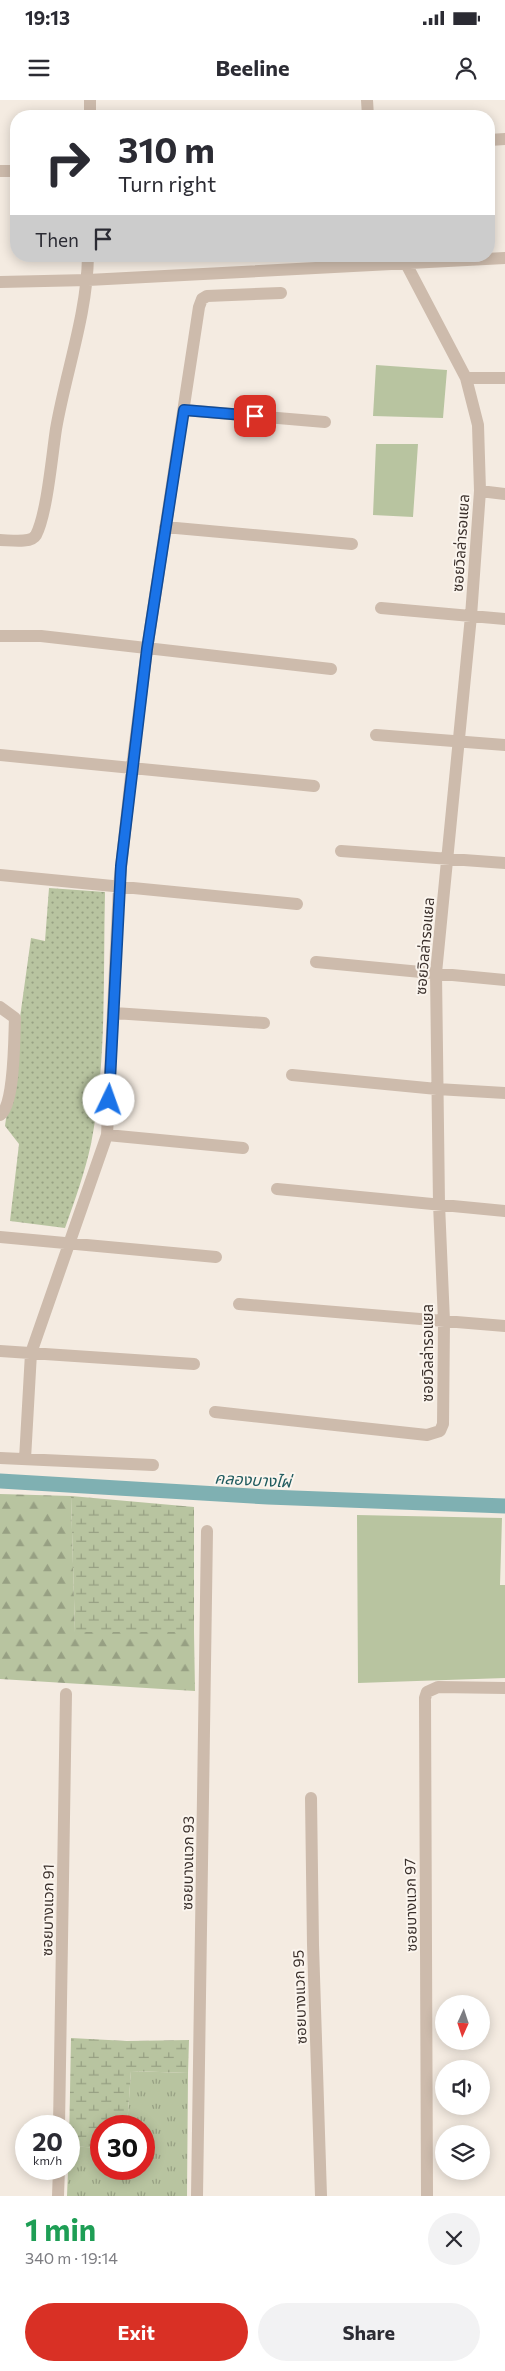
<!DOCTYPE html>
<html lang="en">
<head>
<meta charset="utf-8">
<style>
	body { margin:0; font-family:Commissioner,"Noto Sans Thai",sans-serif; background:#f2f2f3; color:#2b2b33; height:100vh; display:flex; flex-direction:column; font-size:19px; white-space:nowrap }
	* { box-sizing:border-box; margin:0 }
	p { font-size:16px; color:#7c7c81 }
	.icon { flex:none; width:28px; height:28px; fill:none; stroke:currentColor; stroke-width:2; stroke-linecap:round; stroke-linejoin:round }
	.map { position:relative; height:2096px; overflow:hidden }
	.drawer { display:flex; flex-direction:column; background:#fff; flex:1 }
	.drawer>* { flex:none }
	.hud { position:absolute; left:10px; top:10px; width:485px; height:152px; border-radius:20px; box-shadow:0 2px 12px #0003; background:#fff; color:#2b2b33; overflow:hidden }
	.needle { width:32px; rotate:183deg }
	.tools { position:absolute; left:435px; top:1895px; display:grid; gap:10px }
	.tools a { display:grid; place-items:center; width:55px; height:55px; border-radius:50%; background:#fff; box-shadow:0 2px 12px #0003; font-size:25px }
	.speed { position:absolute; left:15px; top:2015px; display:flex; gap:10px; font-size:25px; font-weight:700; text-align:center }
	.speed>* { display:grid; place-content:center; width:65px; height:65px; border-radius:50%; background:#fff; box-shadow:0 2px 12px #0003; line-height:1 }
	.speed small { font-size:12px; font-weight:400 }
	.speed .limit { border:8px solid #d22; background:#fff; color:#111 }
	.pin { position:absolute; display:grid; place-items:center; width:42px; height:42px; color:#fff; margin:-21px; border-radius:10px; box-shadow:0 2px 8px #0006 }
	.me { position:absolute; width:55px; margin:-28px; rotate:3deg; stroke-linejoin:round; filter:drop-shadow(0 0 4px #0008) }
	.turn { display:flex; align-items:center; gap:18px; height:105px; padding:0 25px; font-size:22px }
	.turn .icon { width:65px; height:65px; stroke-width:2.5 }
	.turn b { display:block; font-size:35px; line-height:42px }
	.then { display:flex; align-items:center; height:48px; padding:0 25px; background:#0003; gap:10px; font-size:19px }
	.round { display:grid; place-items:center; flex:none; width:52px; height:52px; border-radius:26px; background:#f2f2f3 }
	.headline { display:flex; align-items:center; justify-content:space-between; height:85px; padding:0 25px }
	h1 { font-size:30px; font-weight:700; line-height:38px; color:#1e9e55 }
	.primary-button { display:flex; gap:10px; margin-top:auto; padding:10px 25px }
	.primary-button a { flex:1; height:58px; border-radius:30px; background:#d93025; color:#fff; font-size:20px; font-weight:700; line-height:58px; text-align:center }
	.primary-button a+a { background:#f2f2f3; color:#2b2b33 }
	.status { display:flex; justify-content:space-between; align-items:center; height:35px; padding:0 25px; background:#fff; direction:ltr }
	.status svg { height:14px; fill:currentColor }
	header { display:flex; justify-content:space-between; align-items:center; height:65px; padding:0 25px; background:#fff; font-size:22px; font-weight:700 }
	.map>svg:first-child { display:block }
	.grass { fill:url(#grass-tufts) }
	.forest { fill:url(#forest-firs) }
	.wetland { fill:url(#wetland-marsh) }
	.park { fill:url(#park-dots) }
	.garden { fill:#b8c4a0 }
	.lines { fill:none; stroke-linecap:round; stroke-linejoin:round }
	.canal { stroke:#7fb0b2; stroke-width:15 }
	.minor { stroke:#cdbbac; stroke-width:12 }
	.route-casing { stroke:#114b97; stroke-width:12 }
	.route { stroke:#1a73e8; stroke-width:9 }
	.labels { text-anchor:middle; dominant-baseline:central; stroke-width:4; stroke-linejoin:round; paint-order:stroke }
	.street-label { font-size:15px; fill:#3b302b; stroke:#fbf5ee }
	.water-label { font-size:16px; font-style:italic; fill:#1f5a5e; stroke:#fbf5ee }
</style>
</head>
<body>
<div class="status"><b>19:13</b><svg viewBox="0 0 49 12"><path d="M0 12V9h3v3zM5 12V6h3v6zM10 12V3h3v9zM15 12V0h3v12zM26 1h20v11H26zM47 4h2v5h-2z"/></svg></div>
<header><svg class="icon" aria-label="menu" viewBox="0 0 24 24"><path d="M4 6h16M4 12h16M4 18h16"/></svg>Beeline<svg class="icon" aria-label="person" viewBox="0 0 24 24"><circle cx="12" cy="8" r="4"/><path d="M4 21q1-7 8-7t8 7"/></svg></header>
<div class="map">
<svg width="505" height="2096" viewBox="0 0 505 2096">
	<defs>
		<pattern id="grass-tufts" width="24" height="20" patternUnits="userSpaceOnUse" patternTransform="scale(1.25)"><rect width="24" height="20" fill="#b8c4a0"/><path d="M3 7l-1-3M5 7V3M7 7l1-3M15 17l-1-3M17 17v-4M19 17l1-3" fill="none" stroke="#97a083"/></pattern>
		<pattern id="forest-firs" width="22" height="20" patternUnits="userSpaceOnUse" patternTransform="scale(1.25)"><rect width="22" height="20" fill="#b8c4a0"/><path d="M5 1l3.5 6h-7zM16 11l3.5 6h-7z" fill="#97a083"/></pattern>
		<pattern id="wetland-marsh" width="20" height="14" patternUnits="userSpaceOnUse" patternTransform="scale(1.25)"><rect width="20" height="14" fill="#b8c4a0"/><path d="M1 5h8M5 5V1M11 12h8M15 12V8" fill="none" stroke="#97a083"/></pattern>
		<pattern id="park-dots" width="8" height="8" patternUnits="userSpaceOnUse" patternTransform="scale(1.25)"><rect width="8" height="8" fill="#b8c4a0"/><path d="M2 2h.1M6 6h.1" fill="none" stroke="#97a083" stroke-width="1.8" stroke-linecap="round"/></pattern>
	</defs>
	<rect width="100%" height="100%" fill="#f4ebe1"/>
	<path class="grass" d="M131,1971L188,1973L187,2096H67L69,2046L101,2048V2069H144V2026H127Z"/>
	<path class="forest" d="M0,1394L71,1396L75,1532H194L195,1591L0,1579Z"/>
	<path class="wetland" d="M71,1396L194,1407V1532H75Z
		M71,1938L127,1941L189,1940L188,1973L131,1971L127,2026H101V2048L69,2046Z"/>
	<path class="park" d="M49,788L105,792C103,875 107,962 91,1044C85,1072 75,1100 65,1128L10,1121L19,1044L5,1026L31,838L45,841Z"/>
	<path class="garden" d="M376,265L447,270L443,318L373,316Z
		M376,344H418L413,417L373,415Z
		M357,1415L502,1418L500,1485H505V1578L358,1583Z"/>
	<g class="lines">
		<path class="canal" d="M0,1381L268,1397L505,1406"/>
		<path class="minor" d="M367,0L368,16
			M90,16V0
			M489,40L505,39
			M0,71H16
			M0,182L88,180L505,158
			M466,278H505
			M184,310L325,322
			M480,391L505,394
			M165,427L352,444
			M0,440C9,440 31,444 36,435C47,414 52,355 56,329C66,271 87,215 88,156
			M381,508L505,519
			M0,536H41L331,569
			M376,635L505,645
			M0,655L314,686
			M341,751L505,763
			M0,775L297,804
			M316,862L505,880
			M0,907L15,918C14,937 15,1005 0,1015
			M114,913L264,923
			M292,975L437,989L505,993
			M107,1035L243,1048
			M277,1089L505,1111
			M0,1137L216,1157
			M239,1204L505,1226
			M0,1251L194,1264
			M215,1312L427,1335L440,1331L443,1324L444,1221L439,1104L436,873L471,516L480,391L478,325L466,278L402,156
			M0,1358L153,1365
			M25,1359L31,1253L107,1035L119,786L132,667L147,549L199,207L202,199L207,196L281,193
			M311,1698L313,1845L321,2096
			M59,2026L66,1594
			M58,2096L59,2069
			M197,2096L207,1431
			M427,2096L425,1598L427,1592L438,1587L505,1588"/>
	</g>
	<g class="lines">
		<defs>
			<path id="route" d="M109,1000L121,766L147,549L184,310L255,316"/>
		</defs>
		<use href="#route" class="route-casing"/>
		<use href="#route" class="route"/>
	</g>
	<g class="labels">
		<g class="street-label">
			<text transform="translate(460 443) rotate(-86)">ซอยวิลล่ารอแยล</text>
			<text transform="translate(424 846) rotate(-85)">ซอยวิลล่ารอแยล</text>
			<text transform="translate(427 1253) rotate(-90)">ซอยวิลล่ารอแยล</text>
			<text transform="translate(187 1763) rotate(-89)">ซอยบางแวก 93</text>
			<text transform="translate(410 1805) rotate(-91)">ซอยบางแวก 97</text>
			<text transform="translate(47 1810) rotate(-89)">ซอยบางแวก 91</text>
			<text transform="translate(299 1897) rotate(-92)">ซอยบางแวก 95</text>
		</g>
		<g class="water-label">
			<text transform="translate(253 1379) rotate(3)">คลองบางไผ่</text>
		</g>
	</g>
</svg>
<div class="tools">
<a><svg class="needle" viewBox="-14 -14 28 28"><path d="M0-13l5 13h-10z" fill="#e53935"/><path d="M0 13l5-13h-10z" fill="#7c7c81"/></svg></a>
<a><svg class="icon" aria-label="sound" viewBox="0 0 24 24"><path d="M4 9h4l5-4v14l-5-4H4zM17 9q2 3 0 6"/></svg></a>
<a><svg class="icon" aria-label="layers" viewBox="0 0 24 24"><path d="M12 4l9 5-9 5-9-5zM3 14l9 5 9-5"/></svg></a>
</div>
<div class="speed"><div>20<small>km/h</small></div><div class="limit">30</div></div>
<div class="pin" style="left:255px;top:316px;background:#d93025"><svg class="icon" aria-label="arrive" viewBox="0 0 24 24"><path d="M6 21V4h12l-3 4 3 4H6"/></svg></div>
<svg class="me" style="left:109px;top:1000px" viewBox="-20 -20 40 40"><circle r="19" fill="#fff"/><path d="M0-13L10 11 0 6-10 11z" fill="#1a73e8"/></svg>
<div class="hud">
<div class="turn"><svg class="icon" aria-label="right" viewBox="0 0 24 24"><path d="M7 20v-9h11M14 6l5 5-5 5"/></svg><div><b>310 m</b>Turn right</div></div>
<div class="then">Then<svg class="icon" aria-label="arrive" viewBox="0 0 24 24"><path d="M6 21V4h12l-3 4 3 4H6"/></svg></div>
</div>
</div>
<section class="drawer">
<div class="headline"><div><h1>1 min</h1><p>340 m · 19:14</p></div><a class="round"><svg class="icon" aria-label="close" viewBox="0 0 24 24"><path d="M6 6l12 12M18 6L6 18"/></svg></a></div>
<div class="primary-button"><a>Exit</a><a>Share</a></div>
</section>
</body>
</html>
